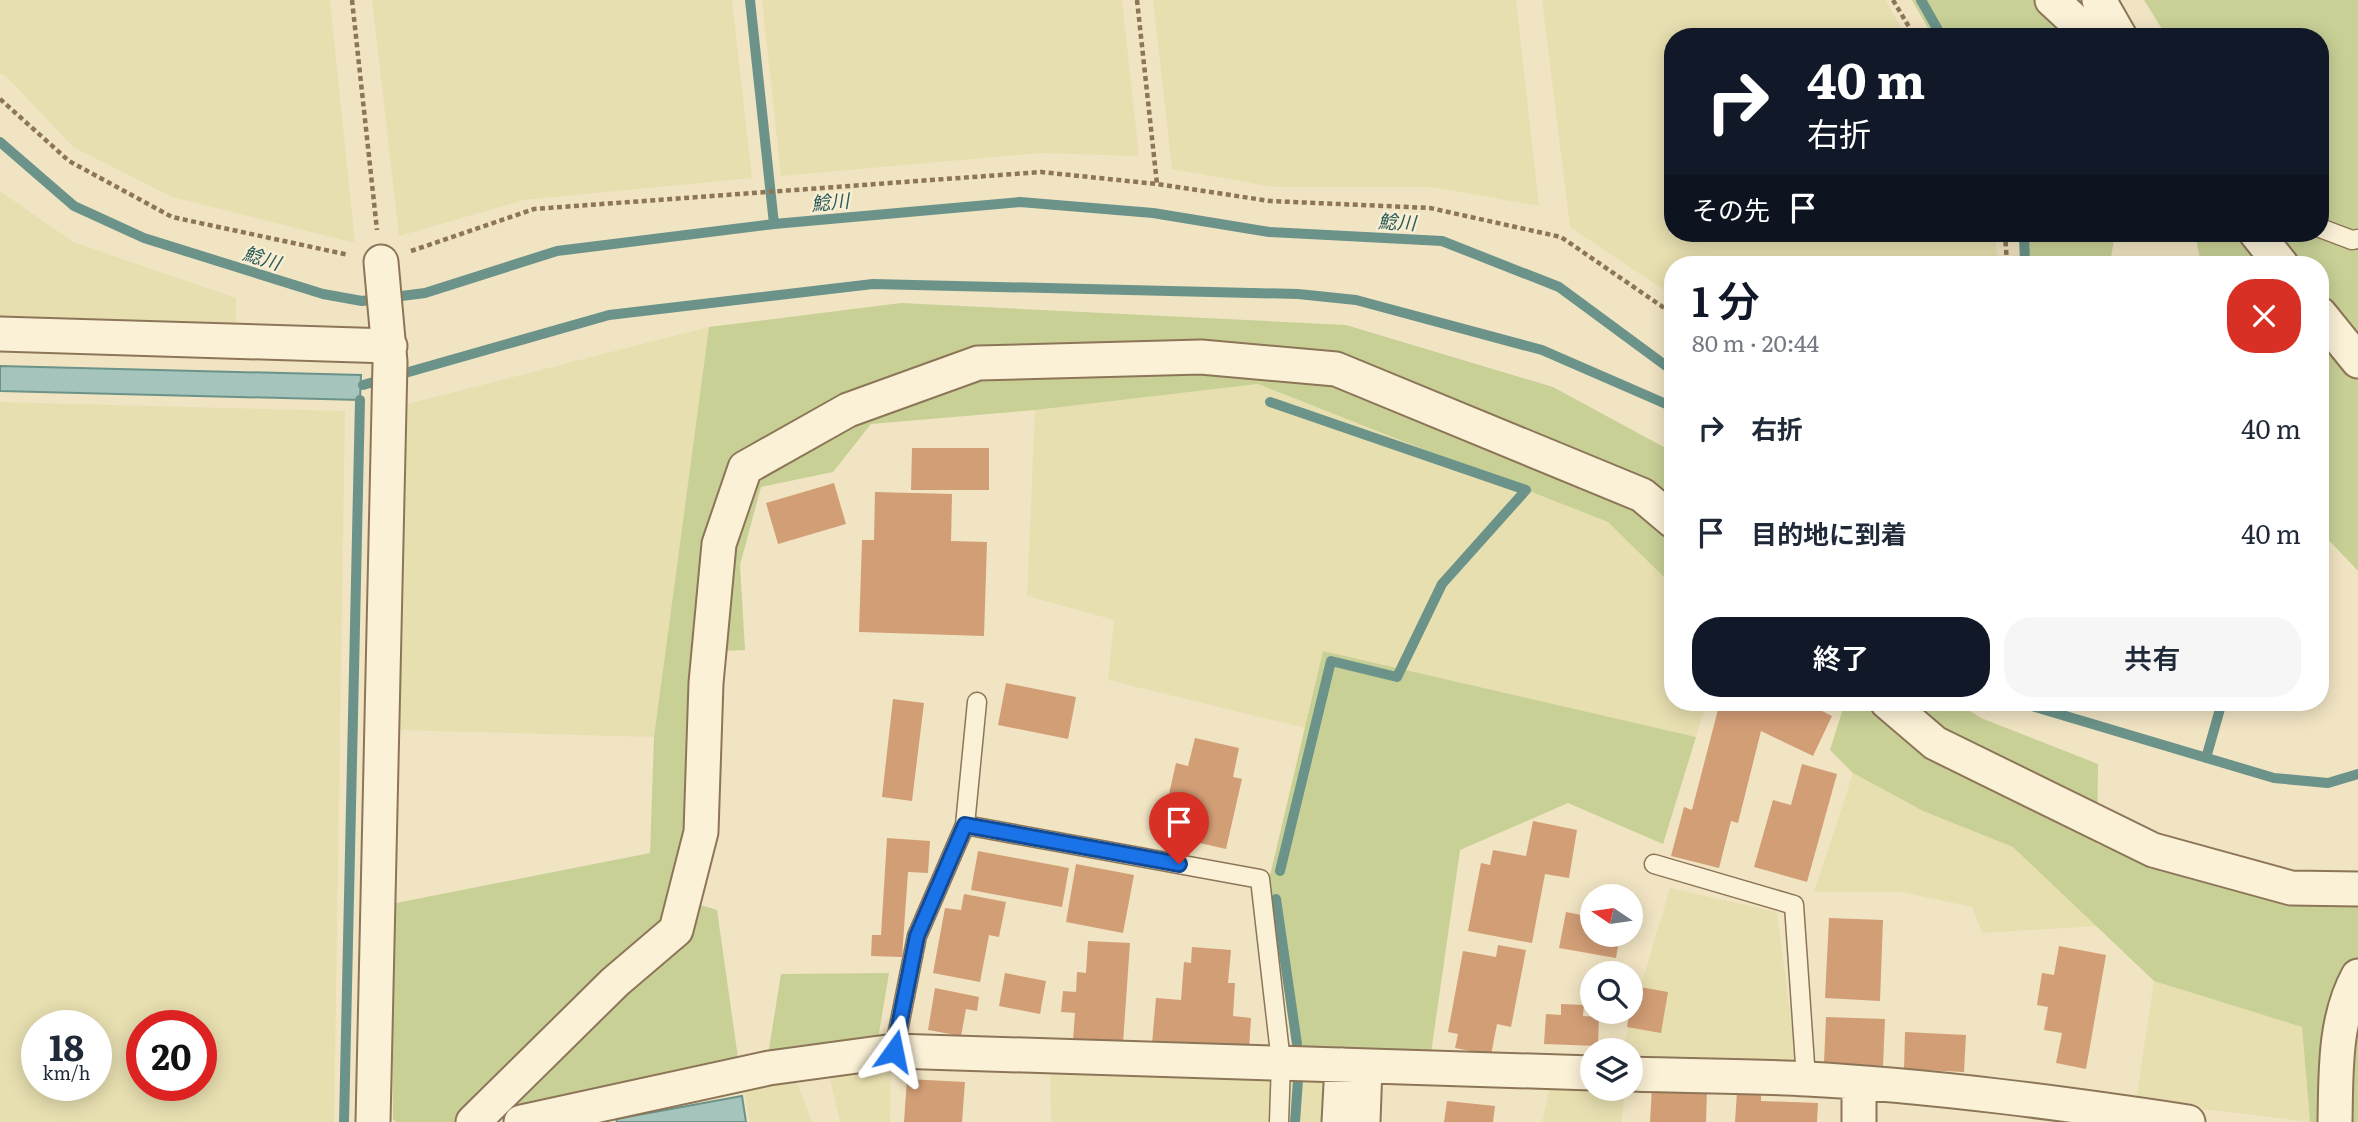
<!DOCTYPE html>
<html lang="ja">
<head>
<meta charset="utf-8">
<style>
	body { margin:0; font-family:Literata,"Noto Sans JP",serif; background:#f6f6f7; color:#1f2937; height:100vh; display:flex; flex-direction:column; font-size:26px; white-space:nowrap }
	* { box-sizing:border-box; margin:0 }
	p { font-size:23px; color:#747a83 }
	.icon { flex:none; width:38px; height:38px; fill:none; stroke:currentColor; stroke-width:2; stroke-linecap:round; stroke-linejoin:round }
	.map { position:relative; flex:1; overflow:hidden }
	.drawer { position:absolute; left:1664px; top:256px; width:665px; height:455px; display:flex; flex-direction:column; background:#fff; border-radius:28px; box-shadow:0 4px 18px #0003 }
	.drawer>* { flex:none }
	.hud { position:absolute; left:1664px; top:28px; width:665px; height:214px; border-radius:28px; box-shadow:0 4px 18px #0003; background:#111827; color:#fff; overflow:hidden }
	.needle { width:46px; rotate:283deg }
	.controls { position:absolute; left:1580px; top:884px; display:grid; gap:14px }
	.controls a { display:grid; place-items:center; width:63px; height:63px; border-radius:50%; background:#fff; box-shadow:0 4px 18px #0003; font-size:35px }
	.speed { position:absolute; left:21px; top:1010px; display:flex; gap:14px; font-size:35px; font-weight:700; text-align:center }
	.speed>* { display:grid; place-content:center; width:91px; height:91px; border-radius:50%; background:#fff; box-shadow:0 4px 18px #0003; line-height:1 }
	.speed small { font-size:18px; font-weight:400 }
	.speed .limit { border:10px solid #d22; background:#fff; color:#111 }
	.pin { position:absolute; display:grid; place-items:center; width:60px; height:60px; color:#fff; margin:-72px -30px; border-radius:50% 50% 50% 0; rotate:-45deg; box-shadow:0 0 7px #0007 }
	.pin .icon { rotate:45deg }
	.me { position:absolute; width:77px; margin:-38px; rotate:12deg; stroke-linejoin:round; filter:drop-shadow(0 0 5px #0008) }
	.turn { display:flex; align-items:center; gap:24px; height:147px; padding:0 28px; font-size:32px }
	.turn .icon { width:91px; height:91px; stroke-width:2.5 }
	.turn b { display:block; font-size:49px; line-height:60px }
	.then { display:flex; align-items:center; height:66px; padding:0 28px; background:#0003; gap:14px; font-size:26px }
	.round { display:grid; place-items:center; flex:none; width:74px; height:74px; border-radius:28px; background:#f6f6f7 }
	.headline { display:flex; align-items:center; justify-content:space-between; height:119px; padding:0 28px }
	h1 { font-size:42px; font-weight:600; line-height:52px; color:#111827 }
	.button { display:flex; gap:14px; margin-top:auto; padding:14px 28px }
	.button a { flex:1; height:80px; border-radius:28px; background:#111827; color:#fff; font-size:28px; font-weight:600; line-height:80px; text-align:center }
	.button a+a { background:#f6f6f7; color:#1f2937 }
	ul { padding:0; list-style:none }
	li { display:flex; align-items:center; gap:21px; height:105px; padding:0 28px }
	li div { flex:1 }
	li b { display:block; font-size:26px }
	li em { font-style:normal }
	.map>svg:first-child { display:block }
	.farmland { fill:#e7dfb0; fill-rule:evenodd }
	.green { fill:#c8d096 }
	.water { fill:#a5c4bb; stroke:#6b9389; stroke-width:2 }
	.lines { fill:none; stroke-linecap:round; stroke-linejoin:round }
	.stream { stroke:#6b9389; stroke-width:10 }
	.building { fill:#d29e76 }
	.lane-casing { stroke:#8d7558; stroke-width:21 }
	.street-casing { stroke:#8d7558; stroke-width:37 }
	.path { stroke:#8d7558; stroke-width:4.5; stroke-dasharray:5 3.5; stroke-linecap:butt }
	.lane { stroke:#fbf1d7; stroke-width:18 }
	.street { stroke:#fbf1d7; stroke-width:33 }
	.route-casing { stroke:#114b97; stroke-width:18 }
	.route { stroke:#1a73e8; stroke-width:12 }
	.labels { text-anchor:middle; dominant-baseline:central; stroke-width:5; stroke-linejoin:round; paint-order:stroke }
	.water-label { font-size:19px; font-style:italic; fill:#2c5c5a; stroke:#f8eed3 }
</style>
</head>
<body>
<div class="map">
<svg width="2358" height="1122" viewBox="0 0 2358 1122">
	<rect width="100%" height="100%" fill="#f1e4c3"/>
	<path class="farmland" d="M0,0H330L355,243L172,197L73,147L6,76L0,73Z
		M372,0H732L752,178L524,200L399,236Z
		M762,0H1122L1139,156L1041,153L781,176Z
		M1153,0H1516L1539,206L1432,187H1274L1172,169Z
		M1542,0H1886L1906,37H1673V233H1995L1998,264H1673V296L1570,227Z
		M0,191L73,242L236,298V327L0,321Z
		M709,327L654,737L397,730L403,405Z
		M1258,384L1608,522L1673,586V702H1707L1696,737L1323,651L1305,728L1108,680L1114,620L1027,596L1035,410Z
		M0,402L345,411L334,1122H0ZM37,1026H96V1085H37ZM142,1026H201V1085H142Z
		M1853,773L1923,811L2013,847L2097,926L1982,933L1972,907L1901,892H1814Z
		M1670,888L1777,912L1797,1067L1631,1060V1050H1622Z
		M2154,981L2302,1027L2310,1122L2136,1101Z
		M891,1068L890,1122H840L829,1075Z
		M1050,1068L1348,1080V1122H1051Z
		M796,1079L812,1122H750L743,1084Z
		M1551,1082L1592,1088L1625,1089L1622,1122H1542Z"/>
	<path class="green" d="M1912,0H2081L2103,37H1933Z
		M2144,0H2358V571L2321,532L2320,264H2201L2195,233H2320V37H2167Z
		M2018,233H2115L2110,264H2021Z
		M901,303L1346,325L1553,387L1673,452V586L1608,522L1258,384L1035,410L871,424L833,472L761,487L740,565L745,650L697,652L686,823L668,895L717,910L738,1058L515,1106L465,1122H396L393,1119L391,904L650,853L654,737L709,327Z
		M1323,651L1696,737L1663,844L1568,803L1460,850L1431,1053L1295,1049L1269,880Z
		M1845,702H1956L1981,718L2098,764L2097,844L2296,902H2358V1122H2310L2302,1027L2154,981L2013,847L1923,811L1853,773L1830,750Z
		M889,973L878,1039L768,1055L781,974Z"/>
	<path class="water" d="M0,366L361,375L360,400L0,391Z
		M742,1096L746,1122H617L616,1119Z"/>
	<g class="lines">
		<path class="stream" d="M750,0L774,224
			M1921,0L1942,37
			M0,142L74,206L144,238L323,294L362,301L425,293L557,251L774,224L1020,202L1153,213L1269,232L1442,241L1559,287L1673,371
			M2024,233L2025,264
			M363,385L609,315L873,284L1298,294L1356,300L1542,350L1673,407
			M1270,402L1526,490L1442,584L1397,677L1331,661L1280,871
			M2024,702L2032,706L2274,778L2328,783L2358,774
			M2206,758L2222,702
			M1276,899L1297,1044
			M344,1122L360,400
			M1295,1122L1298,1080"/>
	</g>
	<path class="building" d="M912,448H989V490H911Z
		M834,483L846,524L778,544L766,503Z
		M875,492L952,494L951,541L987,542L984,636L859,632L862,540H874Z
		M1006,683L1076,697L1068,739L998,725Z
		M893,699L924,703L912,801L882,797Z
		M1720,702H1804L1832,716L1813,756L1761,731L1738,823L1731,821L1719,868L1671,856L1684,807L1692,810Z
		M1195,738L1239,748L1233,777L1242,779L1226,849L1160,834L1176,763L1188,766Z
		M1802,764L1837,774L1807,882L1754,867L1773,800L1791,805Z
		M1533,821L1577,830L1569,878L1545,874L1532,943L1468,931L1481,863L1490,865L1493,850L1526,856Z
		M887,838L930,841L928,873L908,872L902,957L871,956L872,935H881Z
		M978,851L1069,868L1062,907L971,890Z
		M1076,864L1134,875L1123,933L1066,922Z
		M964,894L1006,902L999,937L989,935L980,982L933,973L945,908L961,910Z
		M1566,912L1592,917V934H1620L1616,958L1559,948Z
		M1829,918L1883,920L1880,1001L1825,998Z
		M1088,941L1130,943L1123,1043L1073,1040L1075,1013L1061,1012L1063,991L1076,992L1077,972L1086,973Z
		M1498,945L1526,950L1511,1027L1497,1024L1491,1055L1455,1048L1458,1034L1448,1032L1463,951L1496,957Z
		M2059,946L2106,955L2086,1069L2056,1063L2062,1033L2044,1030L2048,1007L2037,1005L2042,973L2054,975Z
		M1192,947L1231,950L1228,983H1235L1233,1016L1251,1018L1249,1050L1152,1044L1156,998L1181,1000L1184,962L1191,963Z
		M1005,973L1046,981L1040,1014L999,1006Z
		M1634,986L1668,992L1661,1033L1627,1027Z
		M935,988L979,997L977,1011L966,1009L961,1036L928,1030Z
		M1561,1004L1584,1005L1583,1016L1599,1017L1598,1046L1544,1044L1546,1014L1561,1015Z
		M1826,1017L1885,1019L1883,1066L1824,1063Z
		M1905,1032L1966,1035L1964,1072L1904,1069Z
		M907,1079L965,1082L962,1122H904Z
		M1652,1087L1707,1090L1706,1122H1650Z
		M1737,1091L1761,1092V1101L1818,1103L1817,1122H1735Z
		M1447,1101L1495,1106L1493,1122H1444Z"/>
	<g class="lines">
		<defs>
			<path id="lane" d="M2320,228L2352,240L2358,239
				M965,825L977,702
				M1654,864L1794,905L1806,1079
				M894,1051L917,936L965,825L1260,879L1281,1062L1279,1122"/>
			<path id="street" d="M2052,0L2092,37
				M2099,0L2120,37
				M2256,233L2281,264
				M2320,314L2358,361
				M0,334L390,346
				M1887,702L1935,743L2153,850L2291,888L2358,889
				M1631,1074C1690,1076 1748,1076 1807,1079C1934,1086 2061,1103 2188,1122
				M1859,1083V1122
				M373,1122L390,362L381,262
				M473,1122L615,982L676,930L701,832L706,683L719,544L745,468L848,410L978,363L1201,357L1336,369L1642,495L1673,521
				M521,1122L769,1068L894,1051L1592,1073
				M1339,1122L1342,1065
				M1363,1122L1365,1066
				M2335,1122C2336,1073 2334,1020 2358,976"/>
		</defs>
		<use href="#lane" class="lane-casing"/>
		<use href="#street" class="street-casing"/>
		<path class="path" d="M352,0L377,230
			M1137,0L1157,184
			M1893,0L1915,37
			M0,99L69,161L172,217L349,255
			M2005,233L2007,264
			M411,251L534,209L1041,172L1157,184L1270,201L1430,208L1561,237L1673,314"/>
		<use href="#lane" class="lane"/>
		<use href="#street" class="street"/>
	</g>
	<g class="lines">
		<defs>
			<path id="route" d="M894,1051L917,936L965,825L1179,864"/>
		</defs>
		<use href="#route" class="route-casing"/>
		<use href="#route" class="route"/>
	</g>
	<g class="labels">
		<g class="water-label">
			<text transform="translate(830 201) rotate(-5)">鯰川</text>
			<text transform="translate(1397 221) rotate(3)">鯰川</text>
			<text transform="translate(262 257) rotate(17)">鯰川</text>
		</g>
	</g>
</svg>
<div class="controls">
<a><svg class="needle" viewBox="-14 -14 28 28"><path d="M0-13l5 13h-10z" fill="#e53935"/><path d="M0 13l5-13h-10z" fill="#747a83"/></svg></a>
<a><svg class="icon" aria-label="search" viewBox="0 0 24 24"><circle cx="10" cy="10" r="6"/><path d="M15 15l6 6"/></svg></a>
<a><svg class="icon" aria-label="layers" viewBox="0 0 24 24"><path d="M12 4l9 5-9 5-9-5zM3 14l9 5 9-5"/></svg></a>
</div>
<div class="speed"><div>18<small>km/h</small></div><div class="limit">20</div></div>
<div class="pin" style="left:1179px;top:864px;background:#d93025"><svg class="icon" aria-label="arrive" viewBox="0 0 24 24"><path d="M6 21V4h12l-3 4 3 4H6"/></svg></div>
<svg class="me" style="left:894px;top:1051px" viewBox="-20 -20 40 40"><path d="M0-17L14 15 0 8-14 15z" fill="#1a73e8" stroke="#fff" stroke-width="4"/></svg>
<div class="hud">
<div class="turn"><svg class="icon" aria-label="right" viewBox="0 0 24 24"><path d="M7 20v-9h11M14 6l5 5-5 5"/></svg><div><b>40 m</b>右折</div></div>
<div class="then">その先<svg class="icon" aria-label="arrive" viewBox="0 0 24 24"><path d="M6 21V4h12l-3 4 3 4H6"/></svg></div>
</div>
<section class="drawer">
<div class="headline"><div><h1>1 分</h1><p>80 m · 20:44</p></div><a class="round" style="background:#d93025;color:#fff"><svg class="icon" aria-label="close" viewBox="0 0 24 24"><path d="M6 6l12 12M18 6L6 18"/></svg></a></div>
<ul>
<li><svg class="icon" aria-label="right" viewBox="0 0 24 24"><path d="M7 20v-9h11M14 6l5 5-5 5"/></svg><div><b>右折</b></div><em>40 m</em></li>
<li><svg class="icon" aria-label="arrive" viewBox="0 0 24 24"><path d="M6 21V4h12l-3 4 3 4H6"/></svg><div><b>目的地に到着</b></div><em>40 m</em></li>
</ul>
<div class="button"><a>終了</a><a>共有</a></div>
</section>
</div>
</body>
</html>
